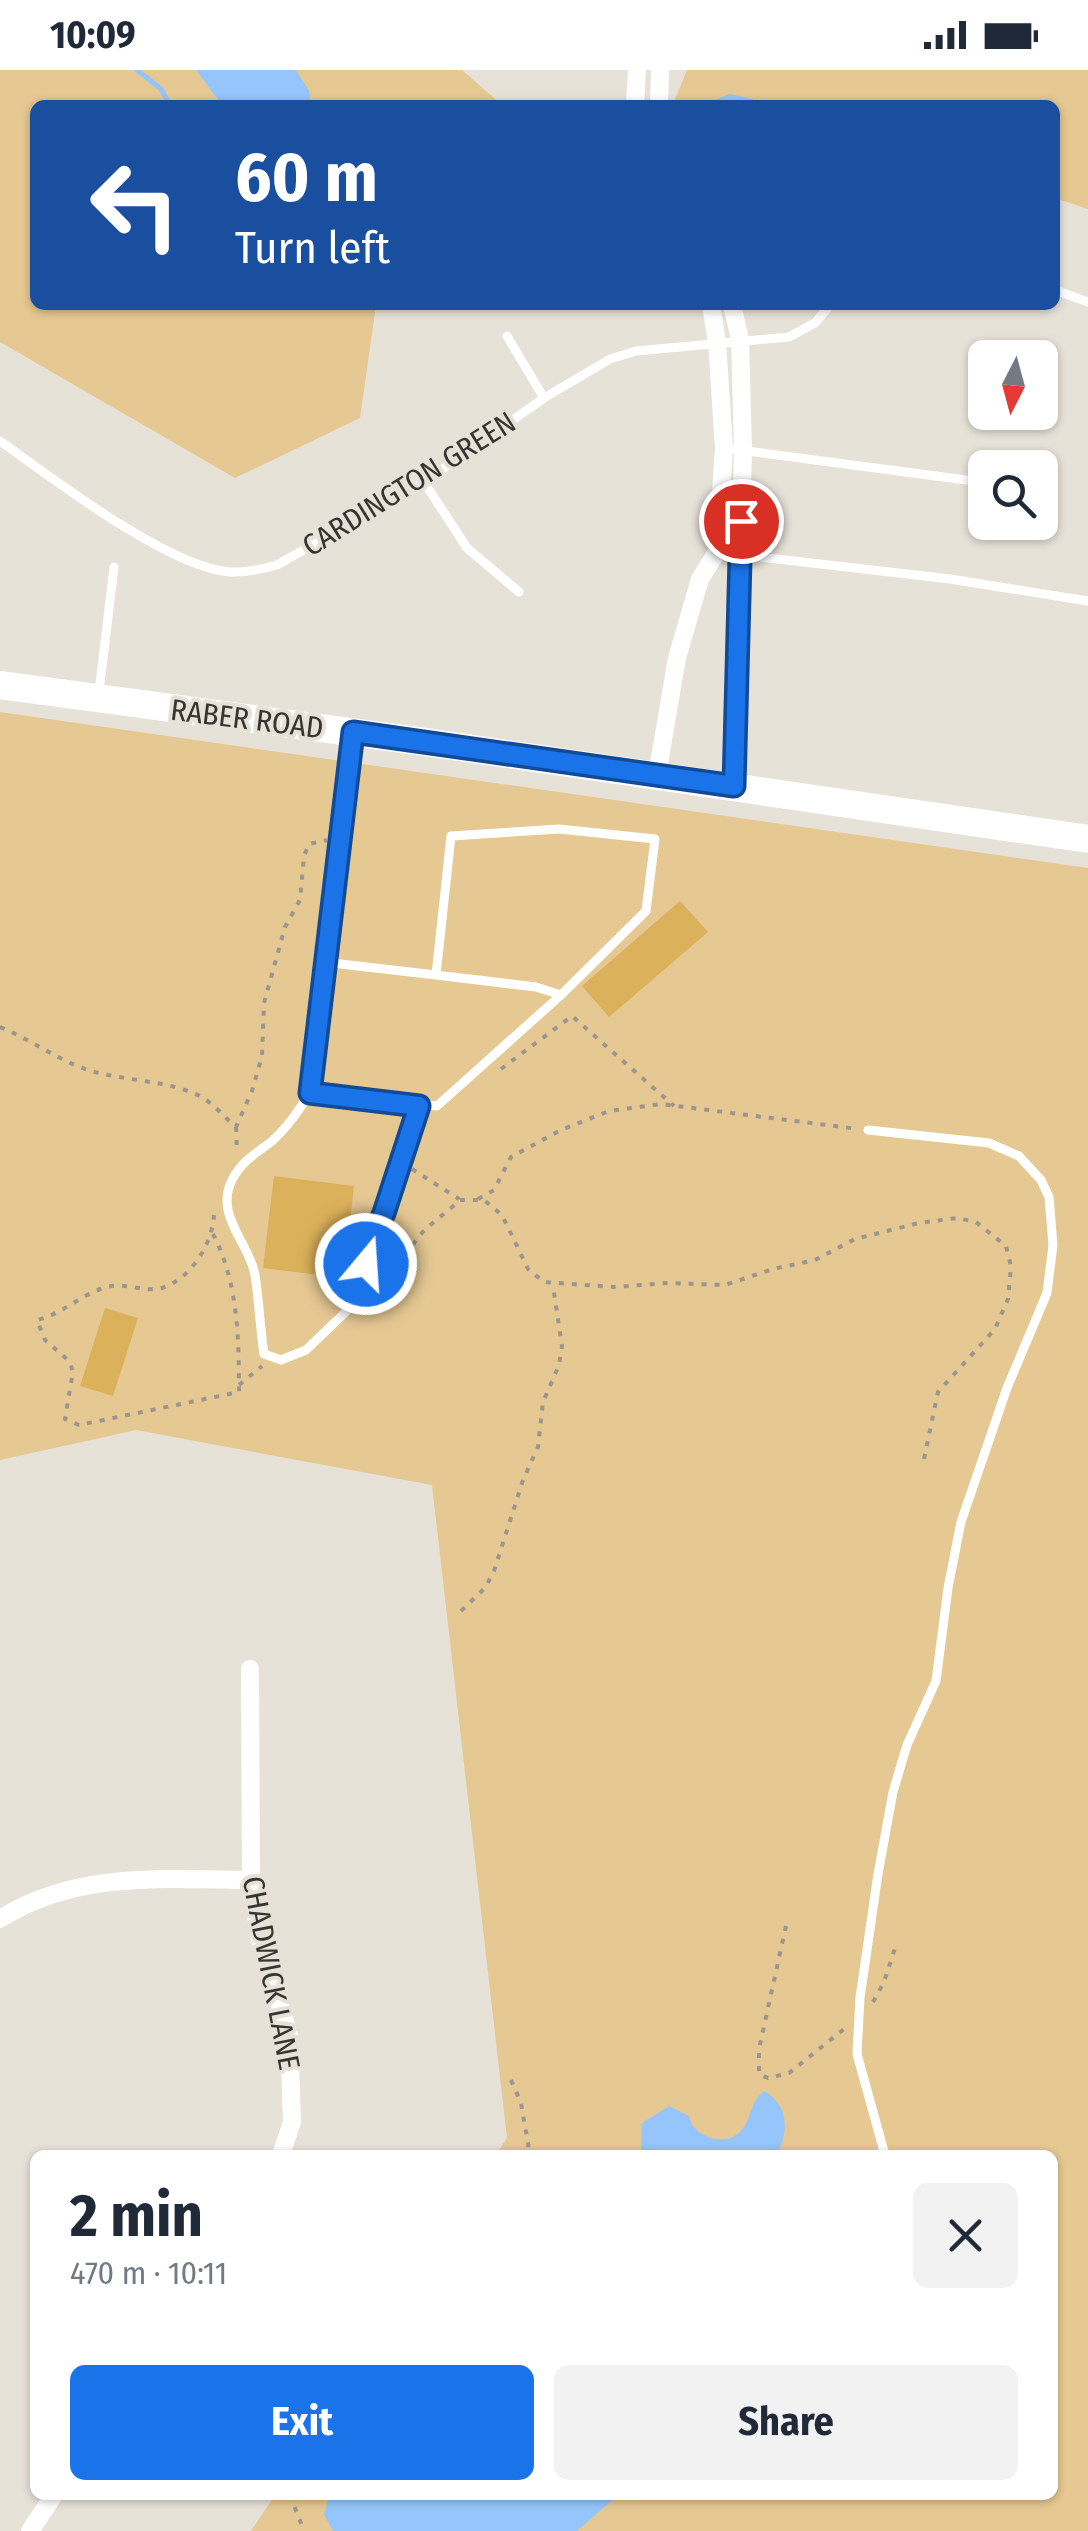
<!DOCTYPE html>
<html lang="en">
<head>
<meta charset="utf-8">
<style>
	body { margin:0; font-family:"Fira Sans Condensed",sans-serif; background:#f2f2f3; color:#1f2937; height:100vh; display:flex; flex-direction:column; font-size:38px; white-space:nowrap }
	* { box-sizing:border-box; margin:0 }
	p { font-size:32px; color:#747a83 }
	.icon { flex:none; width:55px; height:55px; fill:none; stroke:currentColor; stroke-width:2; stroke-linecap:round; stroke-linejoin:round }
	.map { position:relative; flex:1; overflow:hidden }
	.drawer { position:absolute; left:30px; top:2080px; width:1028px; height:350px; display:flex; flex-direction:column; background:#fff; border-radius:15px; box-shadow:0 2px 8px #0004 }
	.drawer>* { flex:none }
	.top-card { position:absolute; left:30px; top:30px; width:1030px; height:210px; border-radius:15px; box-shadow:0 2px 8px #0004; background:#1a4fa0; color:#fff; overflow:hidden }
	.needle { width:65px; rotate:186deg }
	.tools { position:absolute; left:968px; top:270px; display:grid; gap:20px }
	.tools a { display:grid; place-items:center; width:90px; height:90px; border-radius:15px; background:#fff; box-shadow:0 2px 8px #0004; font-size:50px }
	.pin { position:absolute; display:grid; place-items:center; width:85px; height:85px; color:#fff; margin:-42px; border:5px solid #fff; border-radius:50%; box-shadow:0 2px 10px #0007 }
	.me { position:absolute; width:110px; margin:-55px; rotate:18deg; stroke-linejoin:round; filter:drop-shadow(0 0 8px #0008) }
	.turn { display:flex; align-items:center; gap:35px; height:210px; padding:0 40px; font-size:45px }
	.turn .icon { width:130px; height:130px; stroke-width:2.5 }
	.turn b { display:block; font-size:70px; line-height:85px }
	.round { display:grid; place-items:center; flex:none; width:105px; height:105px; border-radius:15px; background:#f2f2f3 }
	.overview { display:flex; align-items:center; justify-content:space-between; height:170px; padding:0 40px }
	h1 { font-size:60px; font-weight:700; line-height:75px }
	.cta { display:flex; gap:20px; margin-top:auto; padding:20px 40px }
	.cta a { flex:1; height:115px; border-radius:15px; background:#1a73e8; color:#fff; font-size:40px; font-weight:700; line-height:115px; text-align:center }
	.cta a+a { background:#f2f2f3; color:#1f2937 }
	.status { display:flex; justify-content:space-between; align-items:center; height:70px; padding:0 50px; background:#fff; direction:ltr }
	.status svg { height:28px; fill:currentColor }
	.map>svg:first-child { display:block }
	.green { fill:#e5c892 }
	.water { fill:#96c5fb }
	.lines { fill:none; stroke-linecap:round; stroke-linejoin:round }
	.stream { stroke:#96c5fb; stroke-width:5 }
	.building { fill:#dcb15b }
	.path { stroke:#9b9790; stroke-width:4; stroke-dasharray:5 8; stroke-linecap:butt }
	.lane { stroke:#fff; stroke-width:9 }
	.street { stroke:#fff; stroke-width:18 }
	.secondary { stroke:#fff; stroke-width:28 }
	.route-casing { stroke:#114b97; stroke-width:25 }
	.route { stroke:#1a73e8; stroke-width:18 }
	.labels { text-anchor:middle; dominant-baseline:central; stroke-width:8; stroke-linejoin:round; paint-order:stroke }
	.street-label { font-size:30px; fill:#373531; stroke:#e7e2d8 }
</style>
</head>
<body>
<div class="status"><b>10:09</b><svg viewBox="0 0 49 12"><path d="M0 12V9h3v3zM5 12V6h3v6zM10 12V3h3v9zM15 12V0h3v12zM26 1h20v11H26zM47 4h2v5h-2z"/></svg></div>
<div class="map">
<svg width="1088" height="2461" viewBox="0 0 1088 2461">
	<rect width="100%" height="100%" fill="#e7e2d8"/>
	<path class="green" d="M0,0H462L502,35H35V235H376L360,348L235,408L0,272Z
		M687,0H1088V139L1055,128V35H756L753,29L678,35L674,32Z
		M0,642L1088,798V2461H251L275,2425H1052V2085H496L507,2068L432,1415L136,1360L0,1390Z"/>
	<path class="water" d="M196,0H296L309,21L311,34L222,35Z
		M730,24L753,29L756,35H701Z
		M764,2021C789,2035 789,2061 777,2085H644L641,2079L642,2053L669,2036L689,2046C692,2066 724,2078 740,2062C752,2050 749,2032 764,2021Z
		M330,2425H618L577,2461H333L324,2444Z"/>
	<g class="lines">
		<path class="stream" d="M137,0L161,19L170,35"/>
	</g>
	<path class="building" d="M680,831L708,862L609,947L582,916Z
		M274,1106L354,1116L344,1208L263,1198Z
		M105,1238L138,1248L113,1326L80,1316Z"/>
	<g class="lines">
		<path class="path" d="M0,957C27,968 51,985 77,996C116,1012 163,1008 200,1026C214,1034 223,1046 236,1057L252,1021L262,986L264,933L285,857L300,830L304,786L309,774L327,770
			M501,999L572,946L674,1036
			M236,1057L237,1082
			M412,1099L459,1129
			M478,1129L494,1120L511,1087L561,1060L609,1041L661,1034L858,1059
			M213,1164C238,1212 239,1268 239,1322L79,1355L65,1349L73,1301L69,1291L45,1270L37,1250C63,1244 81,1224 107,1217C126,1212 144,1223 162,1218C192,1208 212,1174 214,1145
			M381,1193L388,1189H410
			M375,1224L387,1231C411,1217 401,1196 413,1175C423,1157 446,1144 460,1130H484L502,1145L528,1199L544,1212L614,1217L667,1213L725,1215L773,1199L815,1190L855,1169L919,1153L957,1148L976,1152L1006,1176L1011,1196L1008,1229L995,1259L938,1322L923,1394
			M239,1315L262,1296
			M461,1541L485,1518L494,1501L523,1410L538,1377L543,1332L559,1295L562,1276L553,1216
			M786,1856L759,1979V2004L768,2008L789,2003L844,1959
			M873,1932L884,1912L897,1872
			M511,2010L521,2033L530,2085
			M290,2425L304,2461"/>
		<path class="lane" d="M1055,220L1088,232
			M507,266L544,328
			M0,371C52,408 169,498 230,502C246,503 262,499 277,495L424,412L544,328L610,289L636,281L789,267L815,253L830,235
			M724,378L966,410
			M424,412L467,478L519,522
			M717,482L950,509L1088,531
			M99,622L114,497
			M323,892L436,905L451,766L559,759L655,769L646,841L561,925L437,1036L310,1023L352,665
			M436,905L536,917L561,925
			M310,1023C299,1040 287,1058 271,1072C255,1084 242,1091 232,1110C214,1145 250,1174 255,1205C259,1231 260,1257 264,1284L281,1290L306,1280L355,1233L362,1217L371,1171L384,1143L419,1036
			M868,1060L989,1073L1019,1086L1041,1110L1049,1127L1053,1175L1047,1223L1007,1318L961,1452L948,1518L936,1611L907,1675L893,1722L878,1804L860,1928L857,1984L885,2085"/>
		<path class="street" d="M635,35L637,0
			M659,35L660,0
			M732,235L740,269L743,380L734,716
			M657,705L677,588L700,509L717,482L724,378L717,272L711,235
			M250,1599L251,1810L259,1866L289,1965L292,2052L281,2085
			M0,1849C75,1801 165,1809 251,1810
			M30,2461L54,2425"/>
		<path class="secondary" d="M0,615L418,671L1088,769"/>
	</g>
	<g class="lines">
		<defs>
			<path id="route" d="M366,1194L371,1172L384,1143L419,1036L310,1023L353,662L734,716L741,451"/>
		</defs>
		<use href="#route" class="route-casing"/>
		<use href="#route" class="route"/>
	</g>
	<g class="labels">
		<g class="street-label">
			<text transform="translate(409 414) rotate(-32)">CARDINGTON GREEN</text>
			<text transform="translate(247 649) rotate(7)">RABER ROAD</text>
			<text transform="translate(271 1903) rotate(79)">CHADWICK LANE</text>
		</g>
	</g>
</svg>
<div class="tools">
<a><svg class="needle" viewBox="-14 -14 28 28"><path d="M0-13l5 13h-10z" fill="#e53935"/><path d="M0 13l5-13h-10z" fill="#747a83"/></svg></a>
<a><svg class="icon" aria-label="search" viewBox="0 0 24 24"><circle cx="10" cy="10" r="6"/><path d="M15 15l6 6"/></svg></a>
</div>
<div class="pin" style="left:741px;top:451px;background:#d93025"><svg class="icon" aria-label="arrive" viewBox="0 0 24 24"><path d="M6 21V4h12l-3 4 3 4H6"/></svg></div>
<svg class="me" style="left:366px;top:1194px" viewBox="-20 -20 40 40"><circle r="17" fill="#1a73e8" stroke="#fff" stroke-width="3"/><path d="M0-11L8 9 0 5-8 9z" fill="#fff"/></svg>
<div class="top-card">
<div class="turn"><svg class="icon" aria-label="left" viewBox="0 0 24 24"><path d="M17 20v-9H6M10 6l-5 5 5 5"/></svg><div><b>60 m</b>Turn left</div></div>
</div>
<section class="drawer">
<div class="overview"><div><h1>2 min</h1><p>470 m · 10:11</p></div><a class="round"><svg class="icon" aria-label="close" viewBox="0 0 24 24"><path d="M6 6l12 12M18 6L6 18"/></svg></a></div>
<div class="cta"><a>Exit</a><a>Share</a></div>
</section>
</div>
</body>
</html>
